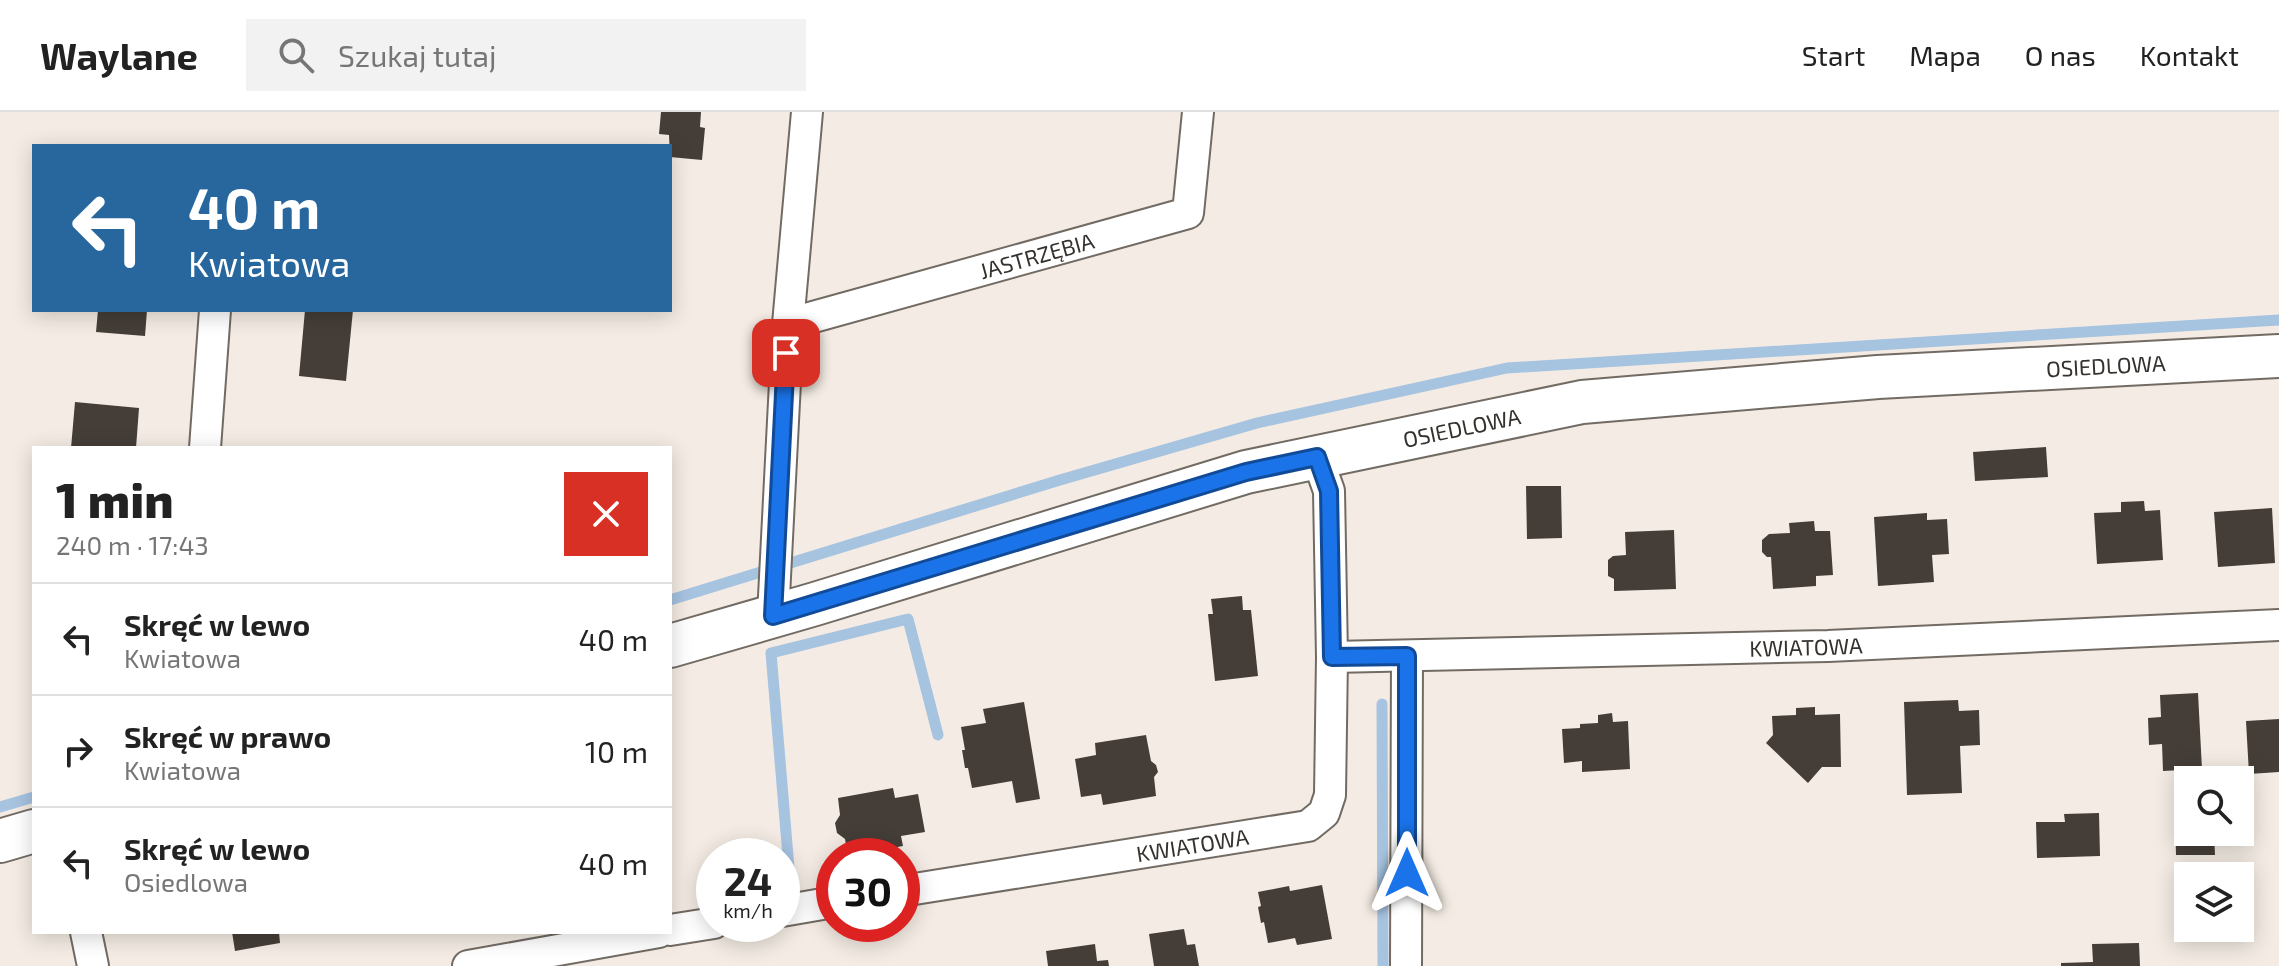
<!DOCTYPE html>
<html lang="pl">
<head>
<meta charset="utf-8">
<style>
	body { margin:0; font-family:"Exo 2",sans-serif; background:#f2f2f2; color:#222; height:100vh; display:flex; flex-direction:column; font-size:30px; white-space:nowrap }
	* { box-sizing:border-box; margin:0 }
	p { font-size:26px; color:#767676 }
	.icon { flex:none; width:44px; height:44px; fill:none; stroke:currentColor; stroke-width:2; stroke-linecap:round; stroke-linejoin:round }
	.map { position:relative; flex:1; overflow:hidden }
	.panel { position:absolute; left:32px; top:334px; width:640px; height:488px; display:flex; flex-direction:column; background:#fff; border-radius:0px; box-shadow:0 4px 20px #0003 }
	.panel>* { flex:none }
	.banner { position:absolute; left:32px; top:32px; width:640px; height:168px; border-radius:0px; box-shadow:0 4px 20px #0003; background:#27679d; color:#fff; overflow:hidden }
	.fabs { position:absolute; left:2174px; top:654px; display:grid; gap:16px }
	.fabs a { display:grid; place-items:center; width:80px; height:80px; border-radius:0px; background:#fff; box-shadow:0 4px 20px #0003; font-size:40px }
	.speed { position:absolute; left:696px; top:726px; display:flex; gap:16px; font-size:40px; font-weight:700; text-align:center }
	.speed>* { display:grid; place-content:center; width:104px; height:104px; border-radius:50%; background:#fff; box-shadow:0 4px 20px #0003; line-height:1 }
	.speed small { font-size:20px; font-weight:400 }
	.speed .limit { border:12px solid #d22; background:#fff; color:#111 }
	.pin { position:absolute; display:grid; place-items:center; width:68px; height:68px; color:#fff; margin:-34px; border-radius:16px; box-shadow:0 4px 12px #0006 }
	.me { position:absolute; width:88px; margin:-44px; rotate:0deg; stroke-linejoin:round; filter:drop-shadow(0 0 6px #0008) }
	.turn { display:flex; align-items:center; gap:28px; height:168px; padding:0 24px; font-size:36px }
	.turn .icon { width:104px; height:104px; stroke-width:2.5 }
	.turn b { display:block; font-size:56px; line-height:68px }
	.round { display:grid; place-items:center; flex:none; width:84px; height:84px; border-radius:0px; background:#f2f2f2 }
	.overview { display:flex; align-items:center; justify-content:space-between; height:136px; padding:0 24px }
	h1 { font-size:48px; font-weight:800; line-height:60px }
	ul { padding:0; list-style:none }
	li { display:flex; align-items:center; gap:24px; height:112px; padding:0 24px; border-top:2px solid #e0e0e0 }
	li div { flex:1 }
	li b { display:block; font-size:30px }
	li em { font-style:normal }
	header { display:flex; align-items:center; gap:48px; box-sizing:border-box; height:112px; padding:0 40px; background:#fff; border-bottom:2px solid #e0e0e0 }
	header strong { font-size:38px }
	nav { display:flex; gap:44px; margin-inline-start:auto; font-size:28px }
	.search { width:560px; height:72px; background:#f2f2f2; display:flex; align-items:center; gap:20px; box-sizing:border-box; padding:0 28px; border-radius:0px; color:#767676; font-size:30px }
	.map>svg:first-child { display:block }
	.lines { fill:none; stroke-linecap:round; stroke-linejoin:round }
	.stream { stroke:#a6c3e0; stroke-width:11 }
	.building { fill:#453e38 }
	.street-casing { stroke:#726b64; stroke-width:34 }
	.secondary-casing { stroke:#726b64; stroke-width:46 }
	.street { stroke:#fff; stroke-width:30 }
	.secondary { stroke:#fff; stroke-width:42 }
	.route-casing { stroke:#114b97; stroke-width:20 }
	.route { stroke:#1a73e8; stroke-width:14 }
	.labels { text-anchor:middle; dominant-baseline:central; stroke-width:8; stroke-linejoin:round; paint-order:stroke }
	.street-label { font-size:22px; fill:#35322e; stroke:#fff }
</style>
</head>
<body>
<header>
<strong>Waylane</strong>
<div class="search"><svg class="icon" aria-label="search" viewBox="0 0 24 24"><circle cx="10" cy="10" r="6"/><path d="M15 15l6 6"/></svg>Szukaj tutaj</div>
<nav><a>Start</a><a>Mapa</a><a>O nas</a><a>Kontakt</a></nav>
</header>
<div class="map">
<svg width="2279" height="854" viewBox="0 0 2279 854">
	<rect width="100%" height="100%" fill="#f4ece4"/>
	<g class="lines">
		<path class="stream" d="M670,488L1060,368L1257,311L1507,256L2279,208
			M1382,592L1383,854
			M0,695L34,685
			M790,768L771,541L908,507L938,623"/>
	</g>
	<path class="building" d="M661,0H701L700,15L705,16L702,48L670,45L669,23L659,22Z
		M98,198H147L145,224L96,220Z
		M305,198H353L346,269L299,264Z
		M75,290L139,296L136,336H71Z
		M2046,335L2048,365L1975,369L1973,340Z
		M1526,374H1561L1562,426L1527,427Z
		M2144,389L2145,399L2160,398L2163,448L2097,452L2094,401L2121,400V390Z
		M2272,396L2275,451L2218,455L2214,400Z
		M1927,401V408L1947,407L1949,442L1932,443L1934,470L1878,474L1874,405Z
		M1814,409L1815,419H1830L1833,463L1816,464V474L1773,477L1771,445H1767L1762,440V428L1769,422L1790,421L1789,411Z
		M1674,418L1676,477L1614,479V467L1608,464V448L1613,444L1626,443L1625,420Z
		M1242,484L1243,498H1251L1258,564L1215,569L1208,502H1213L1211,487Z
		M2198,581L2202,657L2163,659L2162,632L2149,633L2148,606L2161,605L2160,583Z
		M1958,588L1959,599L1979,598L1980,633L1960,634L1962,681L1907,683L1904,590Z
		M1024,590L1040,687L1016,691L1012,669L972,676L968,656H965L962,638H965L961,615L986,611L983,597Z
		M1815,595V603L1840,602L1841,655H1822L1808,671L1766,631L1773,623L1772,604L1796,603V596Z
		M1612,601L1613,610L1628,609L1630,657L1582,660V649L1564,651L1562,617L1580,616V612L1598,611V603Z
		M2279,607V660L2249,662L2246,609Z
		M1146,623L1151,649L1156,653L1158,660L1154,665L1156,684L1103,693L1101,682L1081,685L1075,647L1096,643L1095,631Z
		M893,676L895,686L918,682L925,720L901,724L903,734L848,744L845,727L837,721L835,711L840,703L838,686Z
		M2099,701L2100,744L2037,746L2036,710H2065L2064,702Z
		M2175,704H2188V720H2214L2215,743H2176Z
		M1322,773L1332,827L1297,833L1295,826L1268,831L1264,810L1261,811L1258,795L1261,794L1258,780L1289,774L1290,779Z
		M1184,817L1187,833L1195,832L1199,854H1154L1149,822Z
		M232,820H279L280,831L235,839Z
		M2139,831L2140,854H2061V851L2093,850L2092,832Z
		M1095,832L1097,849L1108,848L1109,854H1048L1046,839Z"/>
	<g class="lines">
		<defs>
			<g id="street">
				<path id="s1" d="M788,212L1188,101L1198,0"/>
				<path d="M205,336L215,198"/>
				<path d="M773,504L788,212L807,0"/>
				<path id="s2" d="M1332,545L1828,534L2279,513"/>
				<path id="s3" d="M902,779L1308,714L1324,701L1330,683L1332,545L1329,379L1317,345"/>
				<path d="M782,799L834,790"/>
				<path d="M670,818L714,811"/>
				<path d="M86,820L93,854"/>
				<path d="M468,854L659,820"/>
				<path d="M1406,854L1407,544"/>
			</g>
			<g id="secondary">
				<path id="s4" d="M670,534L815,492L1246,360L1582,290L1878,265L2279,244"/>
				<path d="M0,729L34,719"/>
			</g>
		</defs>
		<use href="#street" class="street-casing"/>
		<use href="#secondary" class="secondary-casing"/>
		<use href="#street" class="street"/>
		<use href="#secondary" class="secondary"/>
	</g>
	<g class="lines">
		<defs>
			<path id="route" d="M786,241L773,504L1246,360L1317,345L1329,379L1332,545L1407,544V761"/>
		</defs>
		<use href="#route" class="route-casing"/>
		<use href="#route" class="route"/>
	</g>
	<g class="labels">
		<g class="street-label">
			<text stroke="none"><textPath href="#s1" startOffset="258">JASTRZĘBIA</textPath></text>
			<text stroke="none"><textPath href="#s4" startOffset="1470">OSIEDLOWA</textPath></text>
			<text stroke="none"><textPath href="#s4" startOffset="822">OSIEDLOWA</textPath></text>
			<text stroke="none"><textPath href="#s2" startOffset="474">KWIATOWA</textPath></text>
			<text stroke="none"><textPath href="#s3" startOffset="294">KWIATOWA</textPath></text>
		</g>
	</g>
</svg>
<div class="fabs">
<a><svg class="icon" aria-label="search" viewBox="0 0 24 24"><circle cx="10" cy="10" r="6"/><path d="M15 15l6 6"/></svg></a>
<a><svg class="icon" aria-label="layers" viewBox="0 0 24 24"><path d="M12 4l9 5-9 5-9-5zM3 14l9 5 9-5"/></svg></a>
</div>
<div class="speed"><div>24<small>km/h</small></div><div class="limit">30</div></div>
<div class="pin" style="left:786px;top:241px;background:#d93025"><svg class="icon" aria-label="arrive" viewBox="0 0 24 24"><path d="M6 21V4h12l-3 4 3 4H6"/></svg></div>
<svg class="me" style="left:1407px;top:761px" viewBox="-20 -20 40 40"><path d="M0-17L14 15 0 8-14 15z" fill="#1a73e8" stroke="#fff" stroke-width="4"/></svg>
<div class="banner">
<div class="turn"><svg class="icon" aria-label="left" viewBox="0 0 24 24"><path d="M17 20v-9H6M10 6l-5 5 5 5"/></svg><div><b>40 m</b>Kwiatowa</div></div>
</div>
<section class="panel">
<div class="overview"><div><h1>1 min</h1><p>240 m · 17:43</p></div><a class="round" style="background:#d93025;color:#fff"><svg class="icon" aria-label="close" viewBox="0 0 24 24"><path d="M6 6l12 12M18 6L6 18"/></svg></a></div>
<ul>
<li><svg class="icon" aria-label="left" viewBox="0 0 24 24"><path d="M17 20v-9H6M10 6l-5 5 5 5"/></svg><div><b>Skręć w lewo</b><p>Kwiatowa</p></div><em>40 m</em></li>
<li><svg class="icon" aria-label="right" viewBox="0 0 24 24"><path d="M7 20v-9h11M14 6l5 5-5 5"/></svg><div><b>Skręć w prawo</b><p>Kwiatowa</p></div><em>10 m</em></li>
<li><svg class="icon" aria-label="left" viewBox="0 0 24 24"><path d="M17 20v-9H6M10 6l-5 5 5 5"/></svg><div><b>Skręć w lewo</b><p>Osiedlowa</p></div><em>40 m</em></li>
</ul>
</section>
</div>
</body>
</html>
